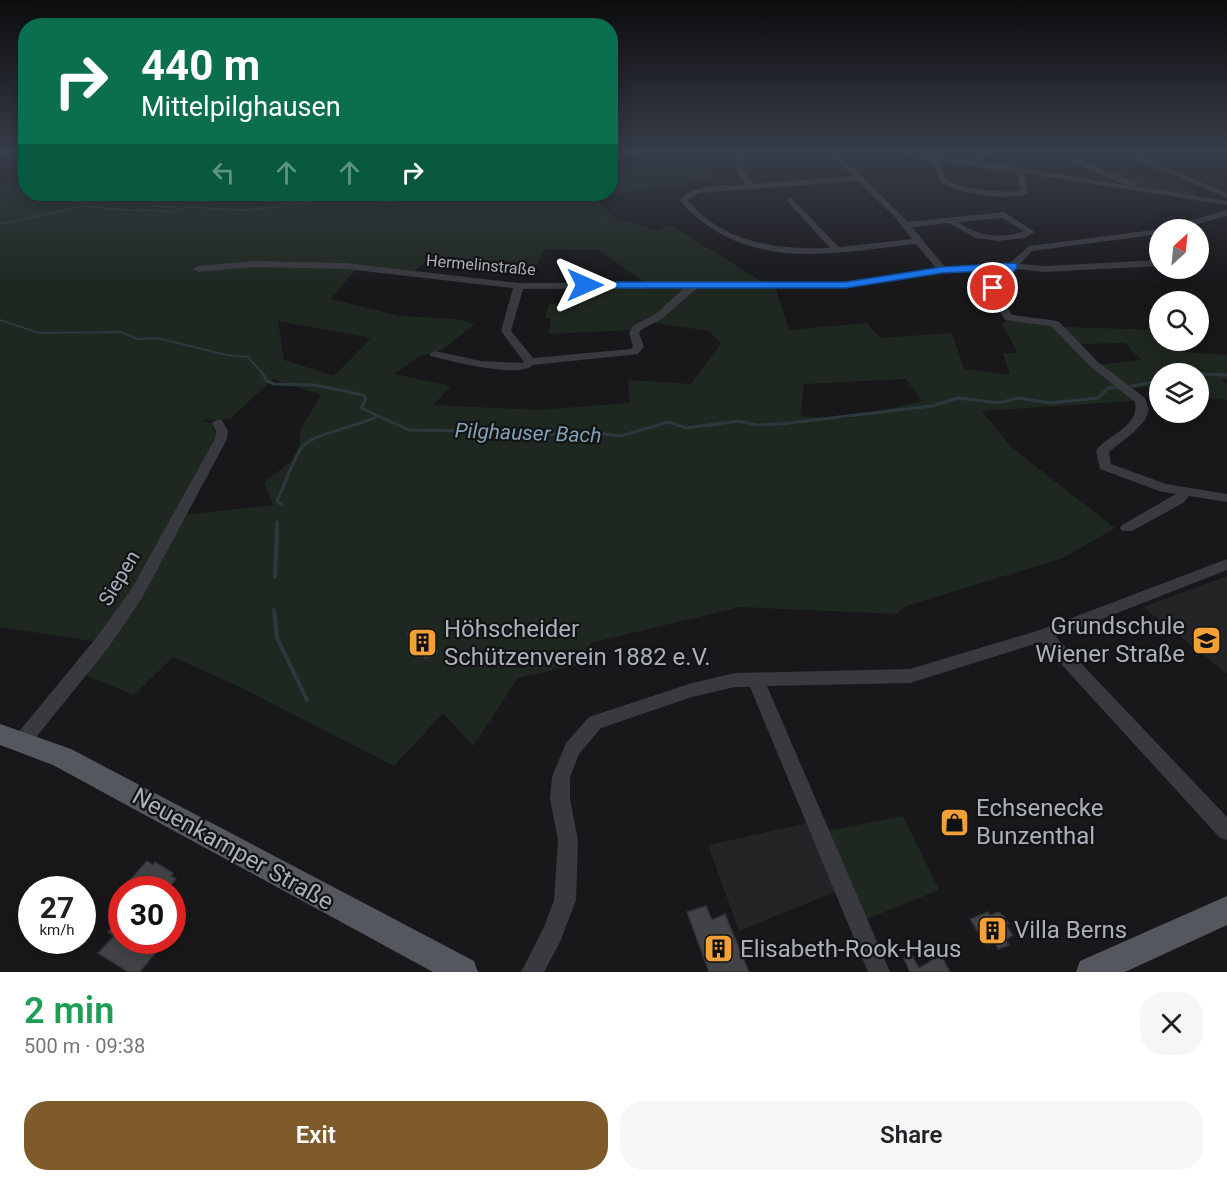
<!DOCTYPE html>
<html lang="en">
<head>
<meta charset="utf-8">
<style>
	body { margin:0; font-family:Roboto,sans-serif; background:#f6f6f6; color:#202124; height:100vh; display:flex; flex-direction:column; font-size:22px; white-space:nowrap }
	* { box-sizing:border-box; margin:0 }
	p { font-size:20px; color:#757577 }
	.icon { flex:none; width:33px; height:33px; fill:none; stroke:currentColor; stroke-width:2; stroke-linecap:round; stroke-linejoin:round }
	.map { position:relative; height:972px; overflow:hidden }
	.drawer { display:flex; flex-direction:column; background:#fff; flex:1 }
	.drawer>* { flex:none }
	.hud { position:absolute; left:18px; top:18px; width:600px; height:183px; border-radius:24px; box-shadow:0 3px 15px #0003; background:#0b6e4f; color:#fff; overflow:hidden }
	.needle { width:39px; rotate:27deg }
	.tools { position:absolute; left:1149px; top:219px; display:grid; gap:12px }
	.tools a { display:grid; place-items:center; width:60px; height:60px; border-radius:50%; background:#fff; box-shadow:0 3px 15px #0003; font-size:30px }
	.speed { position:absolute; left:18px; top:876px; display:flex; gap:12px; font-size:30px; font-weight:700; text-align:center }
	.speed>* { display:grid; place-content:center; width:78px; height:78px; border-radius:50%; background:#fff; box-shadow:0 3px 15px #0003; line-height:1 }
	.speed small { font-size:15px; font-weight:400 }
	.speed .limit { border:9px solid #d22; background:#fff; color:#111 }
	.pin { position:absolute; display:grid; place-items:center; width:51px; height:51px; color:#fff; margin:-26px; border:3px solid #fff; border-radius:50%; box-shadow:0 2px 6px #0007 }
	.me { position:absolute; width:66px; margin:-33px; rotate:90deg; stroke-linejoin:round; filter:drop-shadow(0 0 4px #0008) }
	.turn { display:flex; align-items:center; gap:21px; height:126px; padding:0 24px; font-size:27px }
	.turn .icon { width:78px; height:78px; stroke-width:2.5 }
	.turn b { display:block; font-size:42px; line-height:51px }
	.lanes { display:flex; align-items:center; height:57px; padding:0 24px; background:#0003; justify-content:center; gap:30px; direction:ltr }
	.lanes .off { opacity:.35 }
	.round { display:grid; place-items:center; flex:none; width:63px; height:63px; border-radius:24px; background:#f6f6f6 }
	.overview { display:flex; align-items:center; justify-content:space-between; height:102px; padding:0 24px }
	h1 { font-size:36px; font-weight:600; line-height:45px; color:#1e9e55 }
	.cta { display:flex; gap:12px; margin-top:auto; padding:12px 24px }
	.cta a { flex:1; height:69px; border-radius:24px; background:#7f5b2c; color:#fff; font-size:24px; font-weight:600; line-height:69px; text-align:center }
	.cta a+a { background:#f6f6f6; color:#202124 }
	.map>svg:first-child { display:block }
	.built { fill:#242427 }
	.green { fill:#1f2820; fill-rule:evenodd }
	.lines { fill:none; stroke-linecap:round; stroke-linejoin:round }
	.stream-far3 { stroke:#2d383e; stroke-width:1.5 }
	.stream-far2 { stroke:#2d383e; stroke-width:2 }
	.stream-far1 { stroke:#2d383e; stroke-width:3 }
	.stream { stroke:#2d383e; stroke-width:4 }
	.building { fill:#424347; stroke:#323236; stroke-width:1.5 }
	.minor { fill:#393a3f; fill-rule:evenodd }
	.major { fill:#54575e; fill-rule:evenodd }
	.route { fill:#1a73e8; stroke:#114b97; stroke-width:1.5 }
	.labels { text-anchor:middle; dominant-baseline:central; stroke-width:4.5; stroke-linejoin:round; paint-order:stroke }
	.far-street-label { font-size:16px; fill:#aab0ba; stroke:#131315 }
	.street-label { font-size:20px; fill:#aab0ba; stroke:#131315 }
	.water-label { font-size:21px; font-style:italic; fill:#81a1b5; stroke:#131315 }
	.near-poi-label { font-size:24px; fill:#aab0ba; stroke:#131315; text-anchor:start }
	.near-street-label { font-size:24px; fill:#aab0ba; stroke:#131315 }
</style>
</head>
<body>
<div class="map">
<svg width="1227" height="972" viewBox="0 0 1227 972">
	<rect width="100%" height="100%" fill="#18181a"/>
	<path class="built" d="M1114,173L1164,180L1196,192L1198,197L1148,190L1111,174Z
		M1227,576V674L1143,607Z
		M808,823L837,891L739,931L708,845Z"/>
	<path class="green" d="M611,151H614L616,168H706L707,177L687,178L692,183L594,197L613,217L658,231L669,224L764,283H645L599,250L544,249L532,275L432,257L414,272L358,266L331,299L400,316L456,319L475,324L442,350L420,356L394,374L451,386L433,405L539,410L630,403L628,380L691,384L721,343L709,331L649,322L631,330L548,334L551,319L545,318L549,304L566,305L584,287L775,286L789,330L867,323L880,338L952,333L964,369L1010,375L1003,353H1018L1002,324L1008,320L1046,322L1056,328L1092,366L1141,360L1125,343L1078,344L1063,327L1159,330L1160,340L1175,341L1184,352L1227,355V379L1220,380L1227,384V400L1199,396L1198,374H1160L1159,389L1147,387L1122,390L1134,401L982,411L1011,447L1115,528L1063,558L903,607L897,614L740,607L590,643L596,661L518,678L473,746L443,713L394,766L242,688L173,657L134,695L82,674L98,642L0,627V183L25,184L26,194H117L112,199L180,202L185,194H610ZM278,321L371,338L334,376L284,360ZM273,379L321,395L301,429L299,446L292,461L264,482L273,505L175,516L216,439L212,424L202,420L230,419ZM906,379L922,401L844,419L800,416L804,384Z
		M1020,151H1087L1093,154L1038,161Z
		M903,816L939,890L864,920L827,831Z"/>
	<g class="lines">
		<path class="stream-far3" d="M81,205L95,194
			M152,206L181,208
			M0,224L84,206L128,210L176,211L187,207L242,210L280,207L320,199L395,201"/>
		<path class="stream-far2" d="M0,320L39,333L120,332L138,339L157,338L227,355L248,357L264,375
			M1198,374L1227,375"/>
		<path class="stream-far1" d="M263,374L267,381L274,384L315,385L363,395L366,399L361,408L409,430L471,431L489,436L595,433L620,436L669,422L686,428L739,421L757,425L780,424L932,406L958,398L999,403L1018,398L1050,403L1098,398L1108,388L1121,387
			M1198,374L1227,375
			M1127,387L1160,381
			M282,505L277,501C283,489 295,454 303,446C314,434 358,426 376,417
			M277,532V522"/>
		<path class="stream" d="M275,577L277,530
			M274,610L277,638L307,700"/>
	</g>
	<path class="building" d="M420,628L438,652L425,659L407,634Z
		M147,861L153,865L155,862L173,873L171,876L176,879L167,890H121Z
		M706,906L712,920L725,914L749,972H709L687,912Z
		M988,912L990,915L998,912L1003,915L1009,924L1006,925L1013,935L1006,940L1009,945L998,949L996,944L986,945L970,919Z
		M122,917V940H152L161,946L140,972H128L98,953L114,936L108,932Z
		M941,955L950,972H910L904,959L912,956L919,968Z"/>
	<g class="lines">
		<path class="minor" d="M22,151H26V163L17,158Z
			M828,151H836L908,222L1004,212L1035,232L1024,238L999,241L976,238L948,223L912,227L945,267L1010,263L1029,246L1161,229L1227,210V216L1176,230H1160V234L1032,251L1020,264L1044,266L1160,260V266L1044,272L1015,269L990,296L1002,299L1012,315L1058,321L1098,362L1145,398L1149,410L1145,420L1134,432L1109,452L1111,464L1166,484L1227,494V502L1189,496L1183,503L1132,531H1122L1120,528L1122,525L1176,494L1159,491L1100,469L1096,451C1108,434 1140,427 1135,402L1090,366L1051,326L1005,320L994,303L979,299V295L1004,269L942,273L840,288H697L663,318L641,330L639,333L644,347L638,354L533,365C519,379 451,361 431,356L429,354L435,351L481,361L522,363L524,362L501,331L513,288L346,269L253,267L198,272L193,269L198,266L253,261L346,263L519,283L840,282L936,268L916,244C849,251 771,269 710,227C699,219 688,212 680,200C688,184 729,186 746,185L736,171L733,157L737,155L741,157L744,171L754,184L854,176ZM858,181L894,216L912,239L839,247L791,198H788V202L830,248C779,250 722,243 688,200L699,193ZM1002,218L1024,231C1001,240 978,236 958,222ZM684,288L656,314L634,325L629,333L633,346L631,349L533,358L511,331L523,289Z
			M861,151H881L976,161L979,153L992,151L994,156L985,157L983,162L1125,185L1074,163V159H1077L1136,183V186L1227,201V205L1024,173L1028,194C1005,201 960,194 940,182L932,161ZM940,162L1016,172L1021,191C1003,192 961,191 947,179C942,175 941,167 940,162Z
			M1116,151H1125L1227,193V198Z
			M218,419L222,420L228,431L227,439L142,598L108,648L29,746L23,748L17,746L14,740L17,734L96,638L131,590L215,439L216,431L212,423Z
			M1227,559V570L1056,637L1227,817V840L1220,838L1041,642L910,683L767,686L890,972H868L750,687H735L692,697L601,728L579,754L570,777V799L578,840L576,900L560,942L544,972H521L544,927L554,900L558,840L550,799L552,777L566,743L589,717L692,683L735,673L910,669L1040,630Z"/>
		<path class="major" d="M0,724L71,749L474,961L478,972H433L53,765L0,745Z
			M1227,896V925L1125,972H1076L1080,961Z"/>
	</g>
	<linearGradient id="sky" x2="0" y2="1"><stop stop-color="#0d0d0e"/><stop offset="0.53" stop-color="#373d49"/><stop offset="1" stop-color="#373d49" stop-opacity="0"/></linearGradient>
	<rect width="1227" height="287" fill="url(#sky)"/>
	<path class="route" d="M1014,263L1017,264V268L993,291L988,288L1005,270L942,273L846,288H585L580,285L585,282H846L942,267Z"/>
	<defs>
		<symbol id="school-square" viewBox="-11 -11 22 22"><rect x="-9" y="-9" width="18" height="18" rx="4" fill="#f3a136" stroke="#131315"/><path d="M0-5L7-2L0 1L-7-2ZM-4 1L0 2.5L4 1V4Q0 6-4 4Z" fill="#111"/></symbol>
		<symbol id="building-square" viewBox="-11 -11 22 22"><rect x="-9" y="-9" width="18" height="18" rx="4" fill="#f3a136" stroke="#131315"/><path d="M-4-6H4V6H1V3H-1V6H-4ZM-2.5-4.3h1.7v1.8h-1.7ZM.8-4.3h1.7v1.8H.8ZM-2.5-1h1.7V.8h-1.7ZM.8-1h1.7V.8H.8Z" fill="#111"/></symbol>
		<symbol id="shop-square" viewBox="-11 -11 22 22"><rect x="-9" y="-9" width="18" height="18" rx="4" fill="#f3a136" stroke="#131315"/><path d="M-5-2.5h2.3a2.7 3.5 0 0 1 5.4 0H5L5.5 6h-11ZM-1.5-2.5h3a1.5 2.3 0 0 0-3 0Z" fill="#111"/></symbol>
	</defs>
	<g fill-rule="evenodd">
		<use href="#school-square" x="1190" y="624" width="33" height="33"/>
		<use href="#building-square" x="406" y="626" width="33" height="33"/>
		<use href="#shop-square" x="938" y="806" width="33" height="33"/>
		<use href="#building-square" x="976" y="914" width="33" height="33"/>
		<use href="#building-square" x="702" y="932" width="33" height="33"/>
	</g>
	<g class="labels">
		<g class="far-street-label">
			<text transform="translate(481 265) rotate(5)">Hermelinstraße</text>
		</g>
		<g class="street-label">
			<text transform="translate(119 578) rotate(-59)">Siepen</text>
		</g>
		<g class="water-label">
			<text transform="translate(528 433) rotate(2)">Pilghauser Bach</text>
		</g>
		<g class="near-poi-label">
			<text x="1185" y="626" text-anchor="end">Grundschule<tspan x="1185" dy="28">Wiener Straße</tspan></text>
			<text x="444" y="629">Höhscheider<tspan x="444" dy="28">Schützenverein 1882 e.V.</tspan></text>
			<text x="976" y="808">Echsenecke<tspan x="976" dy="28">Bunzenthal</tspan></text>
			<text x="1014" y="930">Villa Berns</text>
			<text x="740" y="949">Elisabeth-Rook-Haus</text>
		</g>
		<g class="near-street-label">
			<text transform="translate(233 849) rotate(29)">Neuenkamper Straße</text>
		</g>
	</g>
</svg>
<div class="tools">
<a><svg class="needle" viewBox="-14 -14 28 28"><path d="M0-13l5 13h-10z" fill="#e53935"/><path d="M0 13l5-13h-10z" fill="#757577"/></svg></a>
<a><svg class="icon" aria-label="search" viewBox="0 0 24 24"><circle cx="10" cy="10" r="6"/><path d="M15 15l6 6"/></svg></a>
<a><svg class="icon" aria-label="layers" viewBox="0 0 24 24"><path d="M12 4l9 5-9 5-9-5zM3 14l9 5 9-5"/></svg></a>
</div>
<div class="speed"><div>27<small>km/h</small></div><div class="limit">30</div></div>
<div class="pin" style="left:993px;top:288px;background:#d93025"><svg class="icon" aria-label="arrive" viewBox="0 0 24 24"><path d="M6 21V4h12l-3 4 3 4H6"/></svg></div>
<svg class="me" style="left:585px;top:285px" viewBox="-20 -20 40 40"><path d="M0-17L14 15 0 8-14 15z" fill="#1a73e8" stroke="#fff" stroke-width="4"/></svg>
<div class="hud">
<div class="turn"><svg class="icon" aria-label="right" viewBox="0 0 24 24"><path d="M7 20v-9h11M14 6l5 5-5 5"/></svg><div><b>440 m</b>Mittelpilghausen</div></div>
<div class="lanes"><svg class="icon off" aria-label="left" viewBox="0 0 24 24"><path d="M17 20v-9H6M10 6l-5 5 5 5"/></svg><svg class="icon off" aria-label="ahead" viewBox="0 0 24 24"><path d="M12 20V5M6 11l6-6 6 6"/></svg><svg class="icon off" aria-label="ahead" viewBox="0 0 24 24"><path d="M12 20V5M6 11l6-6 6 6"/></svg><svg class="icon" aria-label="right" viewBox="0 0 24 24"><path d="M7 20v-9h11M14 6l5 5-5 5"/></svg></div>
</div>
</div>
<section class="drawer">
<div class="overview"><div><h1>2 min</h1><p>500 m · 09:38</p></div><a class="round"><svg class="icon" aria-label="close" viewBox="0 0 24 24"><path d="M6 6l12 12M18 6L6 18"/></svg></a></div>
<div class="cta"><a>Exit</a><a>Share</a></div>
</section>
</body>
</html>
